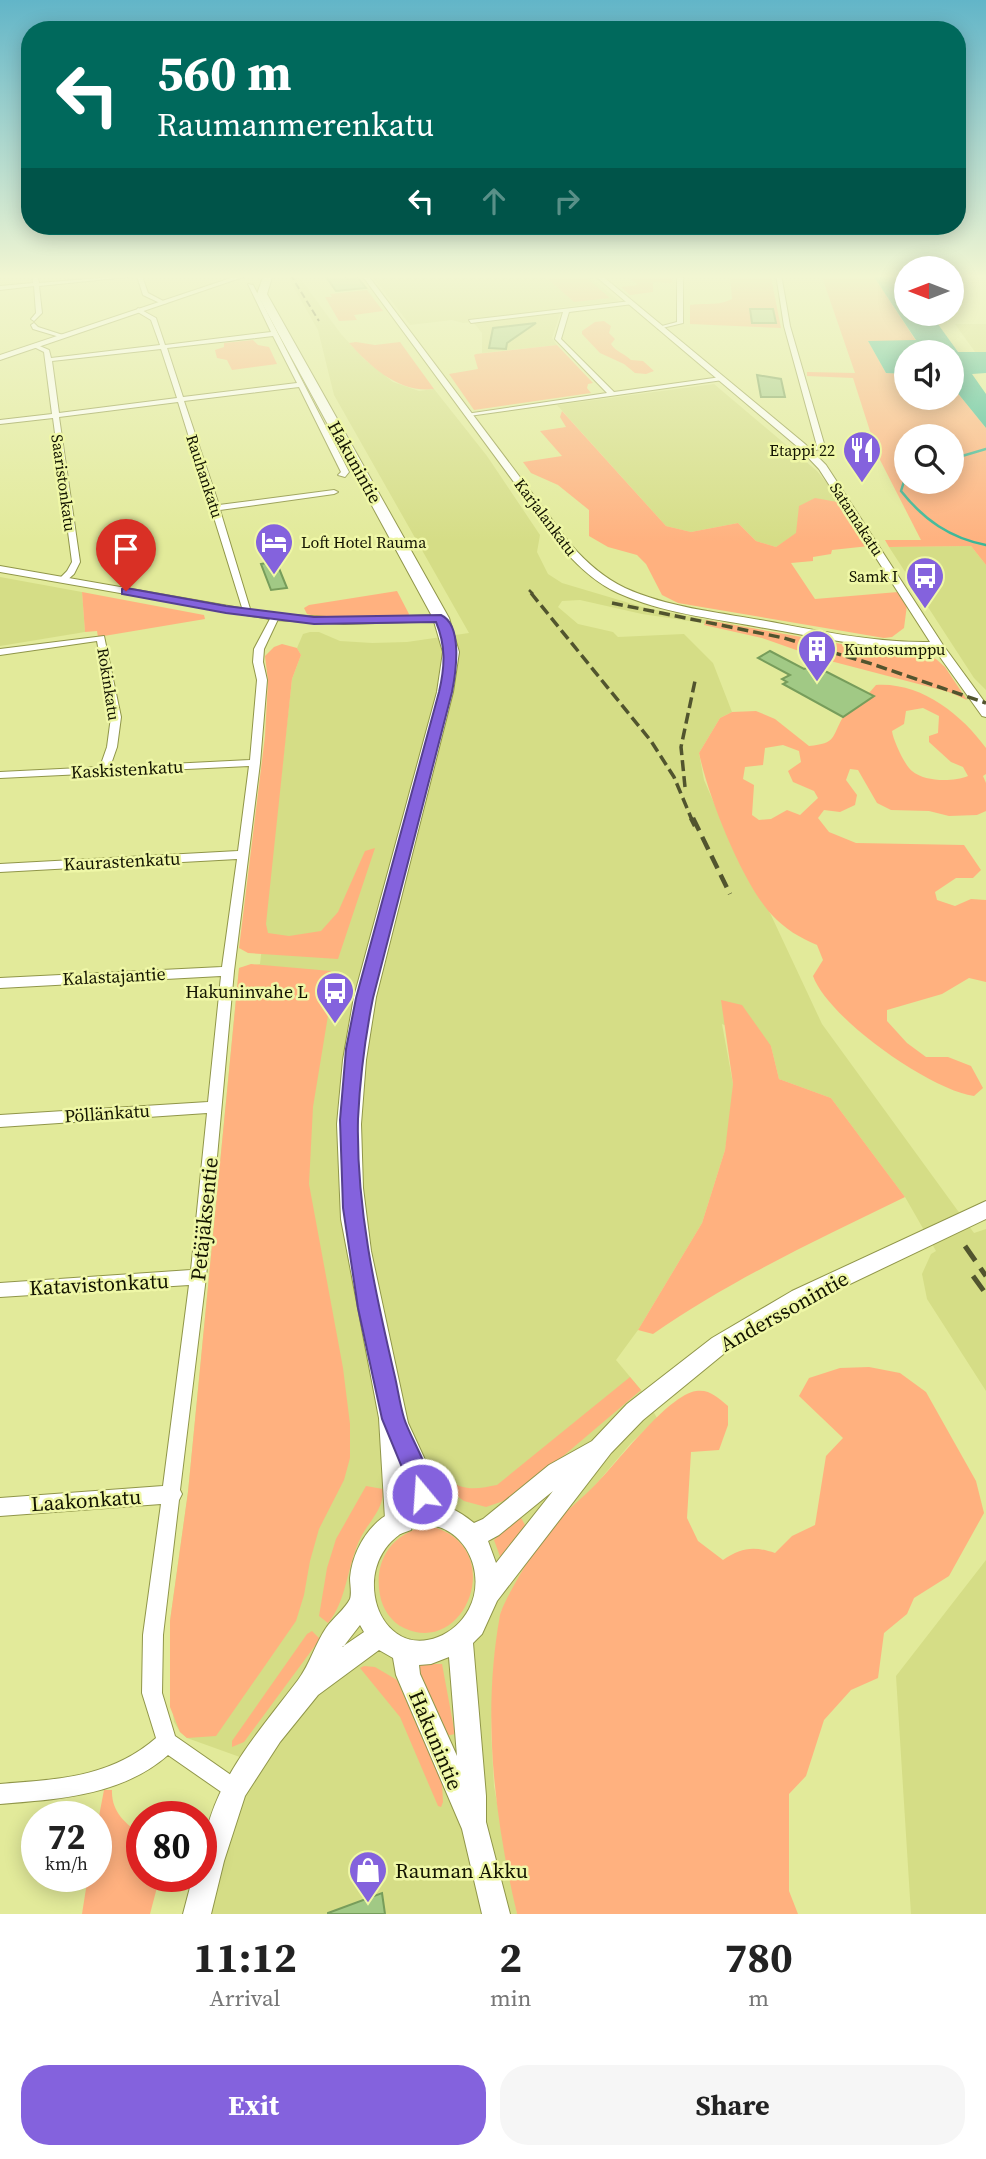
<!DOCTYPE html>
<html lang="en">
<head>
<meta charset="utf-8">
<style>
	body { margin:0; font-family:"Source Serif 4",serif; background:#f6f6f6; color:#222; height:100vh; display:flex; flex-direction:column; font-size:26px; white-space:nowrap }
	* { box-sizing:border-box; margin:0 }
	p { font-size:23px; color:#767676 }
	.icon { flex:none; width:38px; height:38px; fill:none; stroke:currentColor; stroke-width:2; stroke-linecap:round; stroke-linejoin:round }
	.map { position:relative; height:1914px; overflow:hidden }
	.side { display:flex; flex-direction:column; background:#fff; flex:1 }
	.side>* { flex:none }
	.banner { position:absolute; left:21px; top:21px; width:945px; height:214px; border-radius:28px; box-shadow:0 4px 18px #0003; background:#00695c; color:#fff; overflow:hidden }
	.needle { width:46px; rotate:270deg }
	.fabs { position:absolute; left:894px; top:256px; display:grid; gap:14px }
	.fabs a { display:grid; place-items:center; width:70px; height:70px; border-radius:50%; background:#fff; box-shadow:0 4px 18px #0003; font-size:35px }
	.speed { position:absolute; left:21px; top:1801px; display:flex; gap:14px; font-size:35px; font-weight:700; text-align:center }
	.speed>* { display:grid; place-content:center; width:91px; height:91px; border-radius:50%; background:#fff; box-shadow:0 4px 18px #0003; line-height:1 }
	.speed small { font-size:18px; font-weight:400 }
	.speed .limit { border:10px solid #d22; background:#fff; color:#111 }
	.pin { position:absolute; display:grid; place-items:center; width:60px; height:60px; color:#fff; margin:-72px -30px; border-radius:50% 50% 50% 0; rotate:-45deg; box-shadow:0 0 7px #0007 }
	.pin .icon { rotate:45deg }
	.me { position:absolute; width:77px; margin:-38px; rotate:342deg; stroke-linejoin:round; filter:drop-shadow(0 0 5px #0008) }
	.turn { display:flex; align-items:center; gap:24px; height:147px; padding:0 21px; font-size:32px }
	.turn .icon { width:91px; height:91px; stroke-width:2.5 }
	.turn b { display:block; font-size:49px; line-height:60px }
	.lanes { display:flex; align-items:center; height:66px; padding:0 21px; background:#0003; justify-content:center; gap:35px; direction:ltr }
	.lanes .off { opacity:.35 }
	.eta { display:flex; justify-content:space-evenly; align-items:center; height:119px; text-align:center }
	.eta b { font-size:42px; font-weight:700; line-height:49px }
	.primary-button { display:flex; gap:14px; margin-top:auto; padding:14px 21px }
	.primary-button a { flex:1; height:80px; border-radius:28px; background:#8462dd; color:#fff; font-size:28px; font-weight:700; line-height:80px; text-align:center }
	.primary-button a+a { background:#f6f6f6; color:#222 }
	.map>svg:first-child { display:block }
	.built { fill:#d5dd86 }
	.green { fill:#ffb17f; fill-rule:evenodd }
	.water { fill:#3ab798 }
	.lines { fill:none; stroke-linecap:round; stroke-linejoin:round }
	.stream { stroke:#3ab798; stroke-width:2.5 }
	.building { fill:#a1c985; stroke:#779d5b; stroke-width:2 }
	.street-casing { stroke:#909649; stroke-width:2 }
	.secondary-casing { stroke:#909649; stroke-width:2 }
	.highway-casing { stroke:#909649; stroke-width:2 }
	.street { fill:#fff; fill-rule:evenodd }
	.secondary { fill:#fff; fill-rule:evenodd }
	.highway { fill:#fff; fill-rule:evenodd }
	.rail-far4 { stroke:#51542e; stroke-width:2; stroke-dasharray:7 3.5; stroke-linecap:butt }
	.rail-far3 { stroke:#51542e; stroke-width:2.5; stroke-dasharray:9 4.5; stroke-linecap:butt }
	.rail-far2 { stroke:#51542e; stroke-width:3.5; stroke-dasharray:11 5; stroke-linecap:butt }
	.rail-far1 { stroke:#51542e; stroke-width:4.5; stroke-dasharray:14 7; stroke-linecap:butt }
	.rail { stroke:#51542e; stroke-width:5; stroke-dasharray:18 9; stroke-linecap:butt }
	.route { fill:#8462dd; stroke:#564090; stroke-width:2 }
	.labels { text-anchor:middle; dominant-baseline:central; stroke-width:5; stroke-linejoin:round; paint-order:stroke }
	.far-poi-label { font-size:16px; fill:#131400; stroke:#eff7a7; text-anchor:end }
	.far-street-label { font-size:16px; fill:#131400; stroke:#eff7a7 }
	.street-label { font-size:18px; fill:#131400; stroke:#eff7a7 }
	.poi-label { font-size:18px; fill:#131400; stroke:#eff7a7; text-anchor:end }
	.near-street-label { font-size:21px; fill:#131400; stroke:#eff7a7 }
	.near-poi-label { font-size:21px; fill:#131400; stroke:#eff7a7; text-anchor:start }
</style>
</head>
<body>
<div class="map">
<svg width="986" height="1914" viewBox="0 0 986 1914">
	<rect width="100%" height="100%" fill="#e2ea9a"/>
	<path class="built" d="M286,274H297L341,334L364,359L393,382L419,391L434,389L487,456L540,535L537,552L548,574L562,583L646,608L756,629L963,693L986,701V706L890,671L709,624L642,614L580,600L562,601L558,607L578,624L613,632L618,637L684,634L713,663L732,712L720,718L699,753L704,780L734,849L771,915L822,1024L974,1233L986,1229V1391L927,1299L922,1274L931,1254L936,1251L905,1197L831,1098L779,1079L771,1046L722,1024L733,1084L732,1107L725,1150L702,1223L638,1330L616,1360L641,1390L657,1418L631,1443L597,1483L501,1611L494,1661L491,1732L494,1786L517,1914H197L251,1761L187,1738L180,1732L174,1722L170,1687V1621L188,1492L239,968L260,964L292,679L301,655L297,648L303,634L310,632H319L340,641L372,643L407,642L469,633L334,395L318,330Z
		M371,274H586L619,301L555,308L560,314L552,338L557,345L482,353V333L473,322L463,323L452,320L410,325Z
		M955,324H986V352H975Z
		M714,384L817,471L843,503L776,547L756,541L738,523L691,532L666,526L557,405Z
		M971,546L986,565V690L974,678L889,547Z
		M0,577L82,592L85,632L0,646Z
		M986,1560V1914H911L896,1676Z"/>
	<path class="green" d="M582,274L610,298L574,302L547,278Z
		M625,274H647L651,276L672,274V283L653,282V292L630,295L621,287L638,285Z
		M821,274H872L916,341H868L886,373L906,374V397H952V386L986,428V565L971,546L889,547L885,540H921L878,456L853,378L807,376V372L855,373ZM906,436H952V481H906Z
		M730,276L771,277L781,328L690,324V305C708,302 715,307 732,299Z
		M367,290L383,311L354,315L357,320L339,321L325,297H332L330,294Z
		M604,321L611,326L609,333L615,339L611,344C616,352 624,353 631,360L643,361L654,371L646,374L635,373L624,364L600,353L582,334V331L595,322Z
		M253,340L258,345L269,347L277,364L232,370L227,360L217,358L215,350L224,347V343Z
		M356,342L375,345L400,342L434,389C399,393 372,368 349,343Z
		M557,345L593,383L588,384L587,388L591,393L474,410L449,374L478,369L474,355L476,354Z
		M562,411L666,526L691,532L738,523L756,541L776,547L796,533L799,506L815,498L843,503L869,546L832,550L831,554L813,557V561L791,563L815,599L898,592L907,605L904,628L892,637L884,638L678,603L662,595L646,564L637,555L608,547L589,536V510L558,485L531,473L523,462L562,456L540,431L566,427L560,417Z
		M397,591L409,614L408,616L320,617L307,614L304,608L309,605Z
		M82,592L204,615L205,619L98,637L97,631L85,632Z
		M706,620L864,648L925,655L936,659L945,667L967,700L949,692L819,658L762,638L704,625Z
		M282,644L297,648L301,655L292,679L266,924L268,933L289,936L321,931L338,912L365,851L375,848L338,959L248,953L239,948L265,736L268,681L265,656L274,647Z
		M876,685C921,682 961,714 986,748V774L983,776L986,783V811L977,815L949,816L929,811L891,810L877,803L858,770L850,769L846,780L857,795L855,805L840,812L824,810L818,818L829,832L856,843L964,845L981,870L973,878H956L935,892L937,900L955,906L971,899L986,900V982L969,978L942,994L887,1010V1021L907,1043L926,1057H948L971,1066L983,1088L974,1096C930,1090 828,1018 813,976L823,960L817,945C800,938 785,929 772,915C742,883 708,796 699,753L720,718L732,712L756,711L775,719L809,746C837,743 831,738 843,717C848,709 862,703 870,698L869,693ZM923,708L939,716L938,733L929,736V742L951,762L963,767L968,776C953,782 925,782 912,771C905,766 893,740 892,731L904,724L906,711ZM783,745L799,751L801,762L788,771L793,782L814,791L818,798L800,815L787,810L771,819L759,820L752,815L754,785L743,779L745,767L763,765L765,748Z
		M251,964L331,971L334,979L313,1107L309,1184L343,1368L350,1424V1458L344,1480L319,1529L310,1561L304,1595L296,1621L216,1736L187,1738L180,1732L170,1707V1621L188,1492L239,968Z
		M721,1000L742,1005L771,1046L779,1079L831,1098L905,1197C819,1239 732,1279 653,1334L638,1330L702,1223L725,1150L733,1084Z
		M869,1367L900,1373L926,1392L976,1481L984,1513L949,1576L914,1598L907,1614L884,1633L878,1678L851,1690L824,1720L806,1776L789,1794V1891L798,1914H517C494,1816 482,1714 500,1615C503,1601 540,1540 550,1528C564,1512 582,1499 596,1484C617,1463 668,1395 696,1391C710,1389 718,1398 728,1406V1425L719,1450L691,1452L687,1518L698,1541L723,1560C742,1547 754,1546 775,1553L792,1536L815,1525L826,1456L843,1438L799,1396L809,1378L840,1368Z
		M630,1377L641,1390L515,1497L486,1507L464,1501L436,1481V1478C448,1477 452,1484 463,1487C474,1490 486,1487 497,1485Z
		M366,1486L383,1489C384,1509 370,1520 361,1537C347,1565 347,1601 328,1623L319,1616L327,1568L336,1539Z
		M520,1516L525,1525L501,1559L494,1540Z
		M429,1526C509,1544 467,1658 404,1628C391,1622 382,1608 380,1595C373,1559 394,1531 429,1526Z
		M312,1631L320,1639L244,1742L232,1747V1741L307,1634Z
		M421,1664H442L455,1734L446,1736L413,1665Z
		M364,1666L375,1667L397,1680L442,1783L443,1802L441,1807L438,1806L400,1717L360,1668Z
		M104,1790H112C111,1811 125,1824 142,1835V1876H160L150,1914H82L88,1876H96V1832Z"/>
	<path class="water" d="M872,274H902L906,280V313H930L958,352H986V373L972,374L986,394V428L952,386V352H906V374L886,373L868,341L916,340Z"/>
	<g class="lines">
		<path class="stream" d="M952,459L986,449
			M906,475L901,491C924,520 950,538 986,545"/>
	</g>
	<path class="building" d="M324,274H343L347,279L358,278L366,288L336,291Z
		M750,309H773L776,323H752Z
		M536,323L507,343L506,349L489,348L493,328Z
		M757,375L781,379L785,397H761Z
		M276,561L287,588L271,590L261,564Z
		M770,651L804,669L807,668L818,673L823,670L874,696L843,717L783,684L787,682L782,679L790,675L758,658Z
		M382,1893L385,1914H328V1913Z"/>
	<g class="lines">
		<defs>
			<path id="street" d="M32,274H37L39,283L147,274L142,276L148,293L167,303L162,304L143,295L137,276L39,286L42,313L34,321L31,319L36,313L34,286L0,290V286L33,283Z
				M677,274H683V323L658,329V327L677,322Z
				M776,274H781L790,326L825,447L807,453H804V449L817,446L784,326Z
				M248,284L253,285L349,472L345,477L338,475L341,472L299,387L184,401L219,505L334,490L338,492L334,494L220,510L251,612L244,614L178,402L59,417L80,562L74,574L65,582H59L58,580L67,571L72,562L53,418L0,424V420L52,414L44,352L32,346L35,344L49,350L51,358L160,345L151,320L136,311L138,308L156,318L165,345L271,332ZM273,336L297,383L183,397L167,348ZM161,349L177,398L59,413L52,361Z
				M631,301L633,304L569,312L561,339L614,392L721,377L723,378V380L469,416L466,414L607,393L555,339L563,312L471,323L469,320Z
				M34,323L38,327L66,336L63,338L33,329L31,325Z
				M275,614L279,617L264,649L263,662L267,680L260,763L234,971L206,1277L180,1490L182,1494L179,1500L163,1635L162,1693L175,1736L241,1782L244,1789L241,1796L234,1799L227,1796L168,1755C121,1796 59,1799 0,1804V1784C58,1779 110,1778 156,1738L142,1693L143,1635L161,1504L0,1516V1498L163,1486L189,1285L0,1297V1283L191,1270L207,1113L0,1127V1115L208,1102L221,976L0,988V978L222,967L237,859L0,872V864L238,851L249,766L0,778V772L100,767L107,747L111,717L97,641L0,655V649L104,636L121,717L117,747L110,767L250,760L257,680L253,662L254,649L271,617Z"/>
			<path id="secondary" d="M243,274H252L0,360V355Z
				M361,274H367L571,545C586,562 604,578 625,588C667,607 715,612 760,620C816,630 872,643 930,642L819,469L799,448L593,274H600L805,444L826,465L943,645L986,704V717L982,716L935,650C875,650 817,637 759,627C711,618 662,613 618,593C596,583 579,567 563,549Z
				M0,566L275,614L344,618L441,615L447,618L441,621L344,624L275,620L0,572Z
				M986,1201V1219L806,1305L726,1352L643,1420L611,1453L497,1601L482,1634L473,1643L486,1796V1822L510,1914H482L462,1829L396,1675L393,1658L379,1650L318,1695L280,1742L245,1796L224,1861L211,1914H183L193,1876H201C201,1794 252,1741 298,1680C310,1664 315,1644 326,1628C333,1618 345,1609 350,1599C352,1593 350,1584 350,1578C352,1555 364,1532 382,1518C415,1495 445,1499 474,1523L483,1519L549,1465L592,1441L627,1404L712,1338L792,1291ZM553,1491L496,1563L488,1541L499,1535ZM426,1523C432,1525 441,1527 446,1530C474,1545 483,1582 469,1609C462,1622 451,1632 438,1637C371,1663 341,1543 426,1523ZM360,1625L364,1632L342,1647H343ZM449,1657L457,1756L420,1674L419,1665L431,1664Z"/>
			<path id="highway" d="M264,274H273L267,294L449,618L459,652L453,692L376,997L366,1060L361,1124L363,1188L371,1251L408,1423L433,1477L441,1512L437,1523L426,1527L414,1521L411,1530L400,1534L389,1530L385,1519L379,1418L341,1219L337,1124L343,1060L354,997L437,692L443,652L433,618L257,294Z"/>
		</defs>
		<use href="#street" class="street-casing"/>
		<use href="#secondary" class="secondary-casing"/>
		<use href="#highway" class="highway-casing"/>
		<use href="#street" class="street"/>
		<use href="#secondary" class="secondary"/>
		<use href="#highway" class="highway"/>
		<path class="rail-far4" d="M290,274L319,321"/>
		<path class="rail-far3" d="M529,590L533,594"/>
		<path class="rail-far2" d="M531,593L651,741L674,777L692,820
			M612,603L784,638L872,664L986,703
			M685,787L681,747L695,681"/>
		<path class="rail-far1" d="M691,818L695,826
			M693,818L730,894"/>
		<path class="rail" d="M965,1246L986,1276
			M973,1276L986,1294"/>
	</g>
	<linearGradient id="sky" x2="0" y2="1"><stop stop-color="#62b5c8"/><stop offset="0.51" stop-color="#f2f6d2"/><stop offset="1" stop-color="#f2f6d2" stop-opacity="0"/></linearGradient>
	<rect width="986" height="542" fill="url(#sky)"/>
	<path class="route" d="M126,588L226,606L314,617L441,615C463,625 456,672 452,692L373,998C365,1038 360,1078 358,1119C356,1206 375,1292 395,1377C398,1390 400,1405 404,1418C411,1441 439,1480 430,1502L422,1506L413,1502L406,1477L382,1419L358,1308L343,1208L340,1120L346,1049L356,998L439,692C445,666 446,646 436,622L314,624L226,613L122,594V589Z"/>
	<defs>
		<symbol id="restaurant-pin" viewBox="-11 -11 22 30"><path d="M0 17L-7.5 6A9.5 9.5 0 1 1 7.5 6Z" fill="#8462dd" stroke="#eff7a7"/><path d="M-5-6h1v4h1v-4h1v4h1v-4h1v5L-1.5 .5V6h-2V.5L-5-1ZM5-6V6H3V1.5H1.5Q1.5-4 5-6Z" fill="#fff"/></symbol>
		<symbol id="hotel-pin" viewBox="-11 -11 22 30"><path d="M0 17L-7.5 6A9.5 9.5 0 1 1 7.5 6Z" fill="#8462dd" stroke="#eff7a7"/><path d="M-6-4.5h1.5V1H6V5H4.5V3h-9V5H-6ZM-4 0a1.8 1.8 0 1 1 3.6 0ZM.5 0V-2.5h3Q6-2.5 6 0Z" fill="#fff"/></symbol>
		<symbol id="bus-pin" viewBox="-11 -11 22 30"><path d="M0 17L-7.5 6A9.5 9.5 0 1 1 7.5 6Z" fill="#8462dd" stroke="#eff7a7"/><path d="M-5-6H5V4H4V6H2V4H-2V6H-4V4H-5ZM-3.5-4V0h7V-4ZM-3.5 1.2v1.5H-2V1.2ZM2 1.2v1.5H3.5V1.2Z" fill="#fff"/></symbol>
		<symbol id="building-pin" viewBox="-11 -11 22 30"><path d="M0 17L-7.5 6A9.5 9.5 0 1 1 7.5 6Z" fill="#8462dd" stroke="#eff7a7"/><path d="M-4-6H4V6H1V3H-1V6H-4ZM-2.5-4.3h1.7v1.8h-1.7ZM.8-4.3h1.7v1.8H.8ZM-2.5-1h1.7V.8h-1.7ZM.8-1h1.7V.8H.8Z" fill="#fff"/></symbol>
		<symbol id="shop-pin" viewBox="-11 -11 22 30"><path d="M0 17L-7.5 6A9.5 9.5 0 1 1 7.5 6Z" fill="#8462dd" stroke="#eff7a7"/><path d="M-5-2.5h2.3a2.7 3.5 0 0 1 5.4 0H5L5.5 6h-11ZM-1.5-2.5h3a1.5 2.3 0 0 0-3 0Z" fill="#fff"/></symbol>
	</defs>
	<g fill-rule="evenodd">
		<use href="#restaurant-pin" x="840" y="428" width="44" height="60"/>
		<use href="#hotel-pin" x="252" y="520" width="44" height="60"/>
		<use href="#bus-pin" x="903" y="554" width="44" height="60"/>
		<use href="#building-pin" x="795" y="627" width="44" height="60"/>
		<use href="#bus-pin" x="313" y="969" width="44" height="60"/>
		<use href="#shop-pin" x="346" y="1848" width="44" height="60"/>
	</g>
	<g class="labels">
		<g class="far-poi-label">
			<text x="835" y="450">Etappi 22</text>
			<text x="301" y="542" text-anchor="start">Loft Hotel Rauma</text>
			<text x="898" y="576">Samk I</text>
			<text x="844" y="649" text-anchor="start">Kuntosumppu</text>
		</g>
		<g class="far-street-label">
			<text transform="translate(205 476) rotate(72)">Rauhankatu</text>
			<text transform="translate(64 483) rotate(82)">Saaristonkatu</text>
			<text transform="translate(546 517) rotate(53)">Karjalankatu</text>
			<text transform="translate(857 519) rotate(57)">Satamakatu</text>
			<text transform="translate(109 684) rotate(81)">Rokinkatu</text>
		</g>
		<g class="street-label">
			<text transform="translate(355 462) rotate(61)">Hakunintie</text>
			<text transform="translate(127 769) rotate(-3)">Kaskistenkatu</text>
			<text transform="translate(122 861) rotate(-3)">Kaurastenkatu</text>
			<text transform="translate(114 976) rotate(-3)">Kalastajantie</text>
			<text transform="translate(107 1113) rotate(-4)">Pöllänkatu</text>
		</g>
		<g class="poi-label">
			<text x="308" y="991">Hakuninvahe L</text>
		</g>
		<g class="near-street-label">
			<text transform="translate(204 1219) rotate(-84)">Petäjäksentie</text>
			<text transform="translate(99 1284) rotate(-3)">Katavistonkatu</text>
			<text transform="translate(784 1311) rotate(-29)">Anderssonintie</text>
			<text transform="translate(86 1500) rotate(-4)">Laakonkatu</text>
			<text transform="translate(436 1740) rotate(67)">Hakunintie</text>
		</g>
		<g class="near-poi-label">
			<text x="395" y="1870">Rauman Akku</text>
		</g>
	</g>
</svg>
<div class="fabs">
<a><svg class="needle" viewBox="-14 -14 28 28"><path d="M0-13l5 13h-10z" fill="#e53935"/><path d="M0 13l5-13h-10z" fill="#767676"/></svg></a>
<a><svg class="icon" aria-label="sound" viewBox="0 0 24 24"><path d="M4 9h4l5-4v14l-5-4H4zM17 9q2 3 0 6"/></svg></a>
<a><svg class="icon" aria-label="search" viewBox="0 0 24 24"><circle cx="10" cy="10" r="6"/><path d="M15 15l6 6"/></svg></a>
</div>
<div class="speed"><div>72<small>km/h</small></div><div class="limit">80</div></div>
<div class="pin" style="left:126px;top:591px;background:#d93025"><svg class="icon" aria-label="arrive" viewBox="0 0 24 24"><path d="M6 21V4h12l-3 4 3 4H6"/></svg></div>
<svg class="me" style="left:422px;top:1494px" viewBox="-20 -20 40 40"><circle r="17" fill="#8462dd" stroke="#fff" stroke-width="3"/><path d="M0-11L8 9 0 5-8 9z" fill="#fff"/></svg>
<div class="banner">
<div class="turn"><svg class="icon" aria-label="left" viewBox="0 0 24 24"><path d="M17 20v-9H6M10 6l-5 5 5 5"/></svg><div><b>560 m</b>Raumanmerenkatu</div></div>
<div class="lanes"><svg class="icon" aria-label="left" viewBox="0 0 24 24"><path d="M17 20v-9H6M10 6l-5 5 5 5"/></svg><svg class="icon off" aria-label="ahead" viewBox="0 0 24 24"><path d="M12 20V5M6 11l6-6 6 6"/></svg><svg class="icon off" aria-label="right" viewBox="0 0 24 24"><path d="M7 20v-9h11M14 6l5 5-5 5"/></svg></div>
</div>
</div>
<section class="side">
<div class="eta">
<div><b>11:12</b><p>Arrival</p></div>
<div><b>2</b><p>min</p></div>
<div><b>780</b><p>m</p></div>
</div>
<div class="primary-button"><a>Exit</a><a>Share</a></div>
</section>
</body>
</html>
